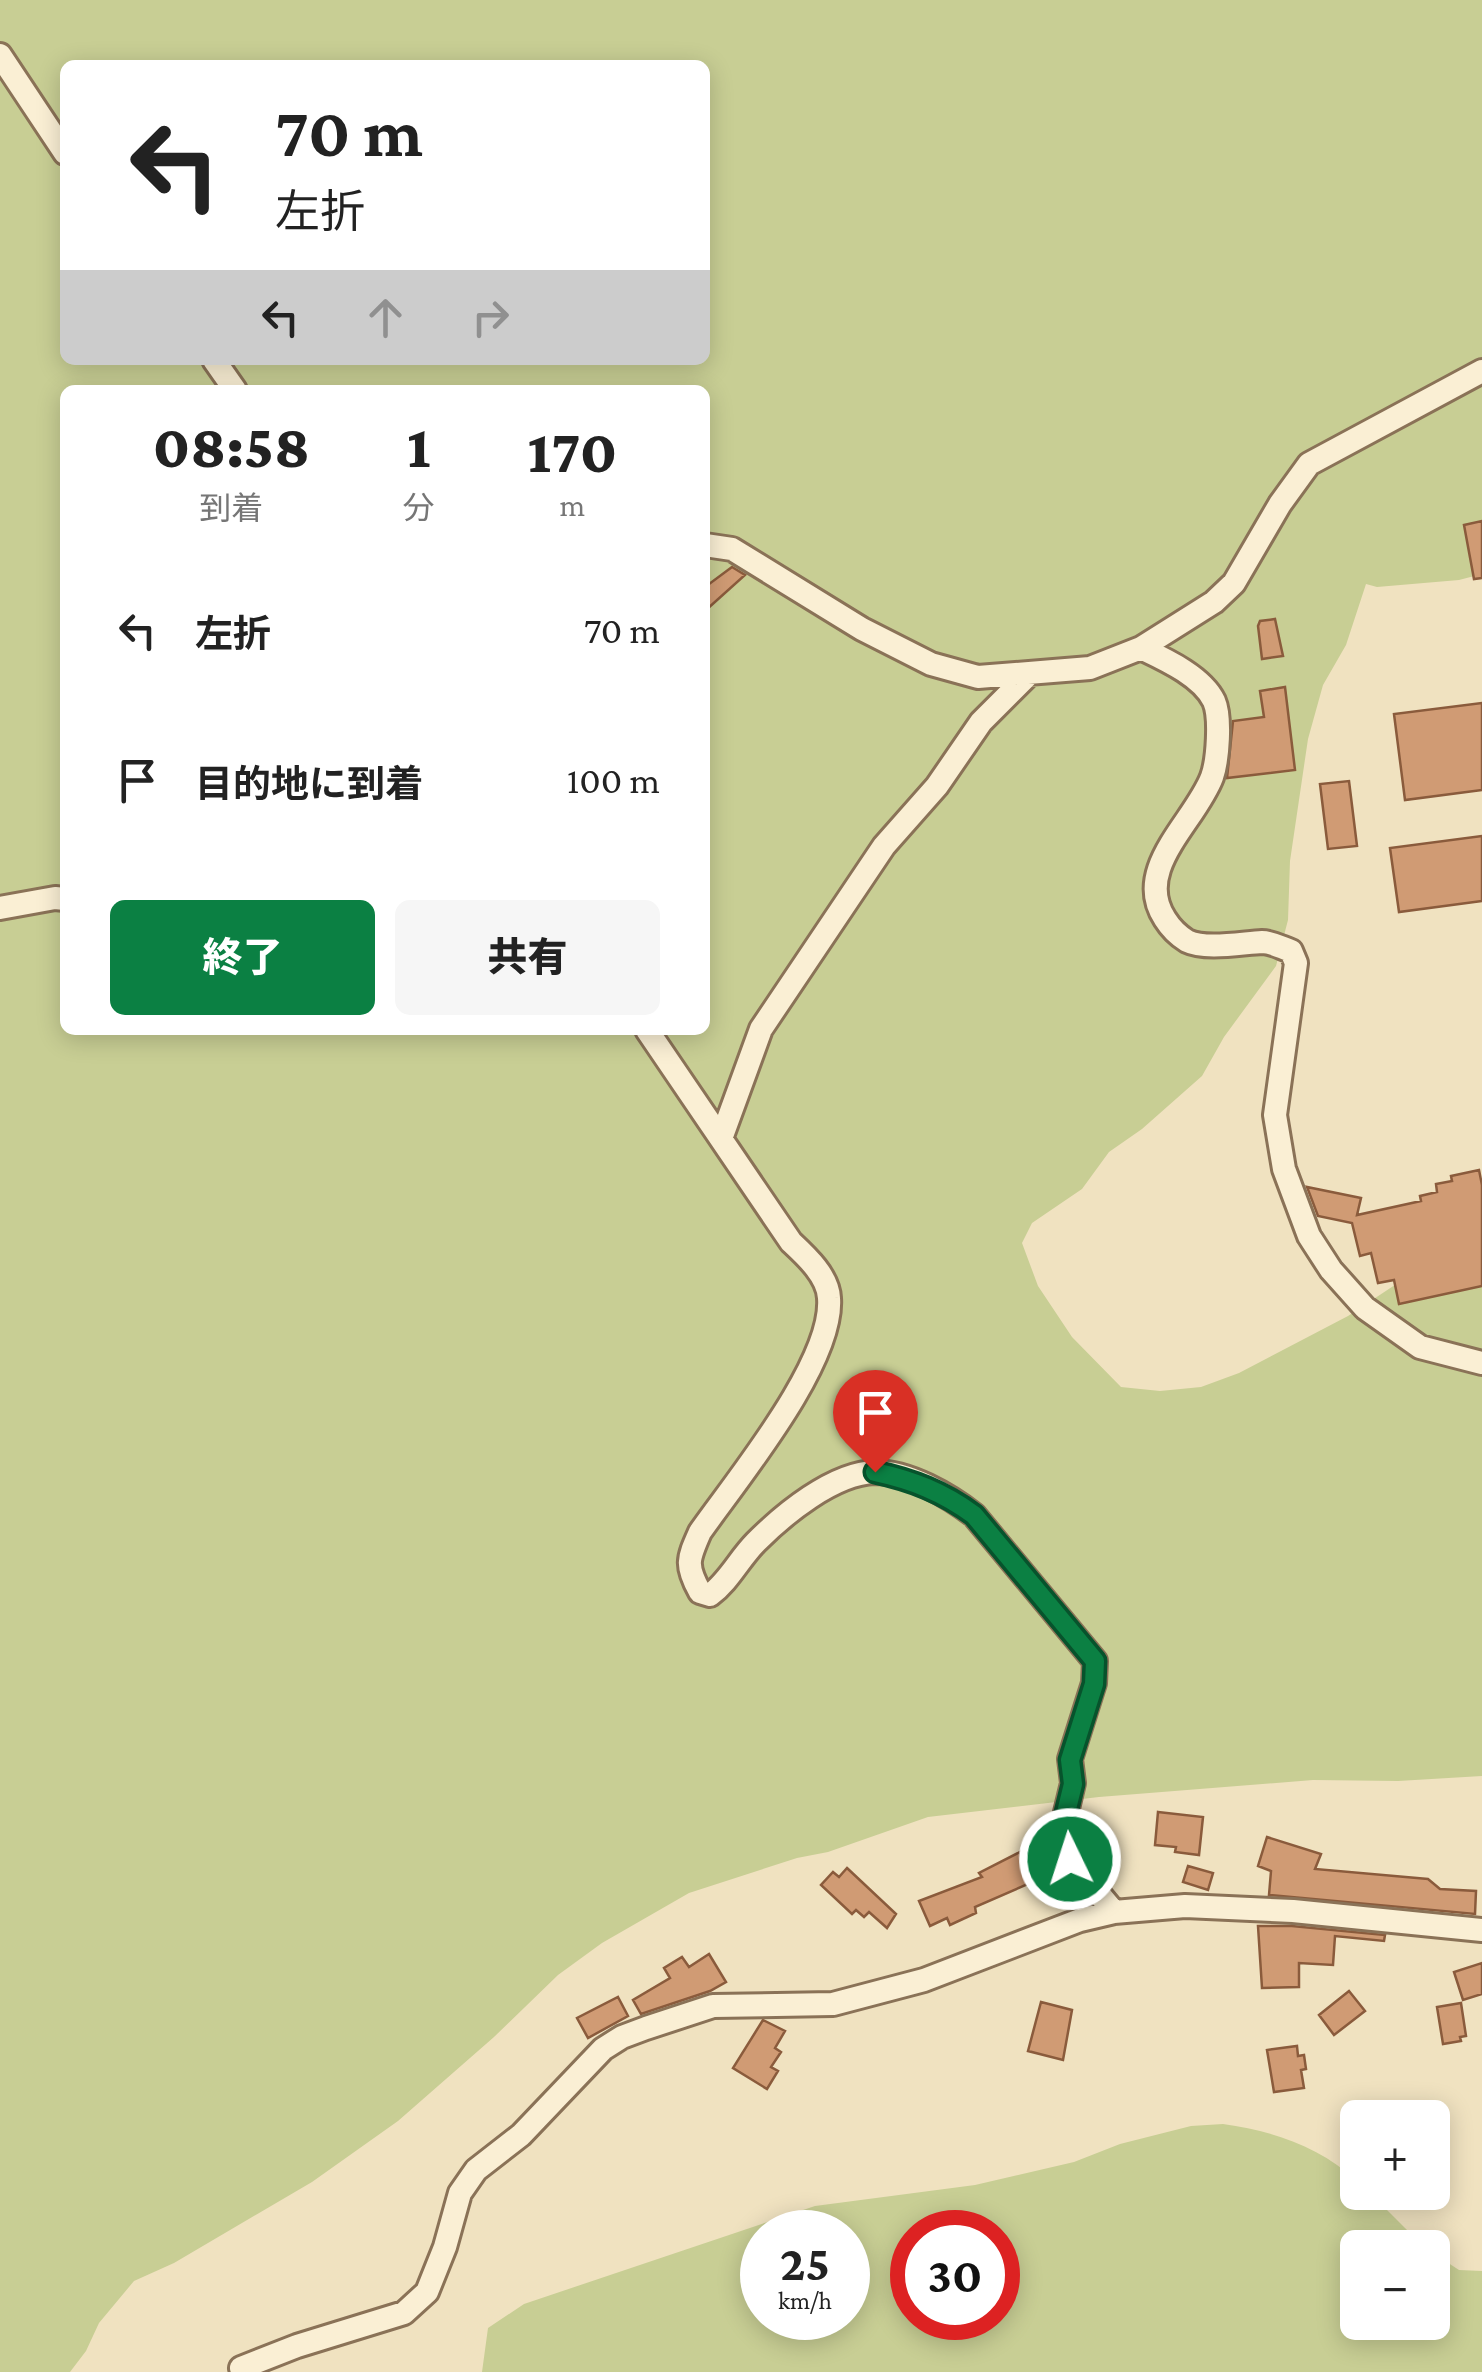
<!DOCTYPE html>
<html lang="ja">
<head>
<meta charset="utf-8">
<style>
	body { margin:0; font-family:"Crimson Pro","Noto Sans JP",serif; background:#f6f6f6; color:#222; height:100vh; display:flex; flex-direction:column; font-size:38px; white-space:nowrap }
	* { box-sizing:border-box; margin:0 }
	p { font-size:32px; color:#767676 }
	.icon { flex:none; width:55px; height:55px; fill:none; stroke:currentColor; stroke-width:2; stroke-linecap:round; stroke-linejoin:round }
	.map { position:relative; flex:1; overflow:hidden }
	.drawer { position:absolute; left:60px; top:385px; width:650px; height:650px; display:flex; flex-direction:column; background:#fff; border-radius:15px; box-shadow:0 5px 25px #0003 }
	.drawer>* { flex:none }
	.top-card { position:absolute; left:60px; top:60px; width:650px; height:305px; border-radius:15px; box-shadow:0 5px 25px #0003; background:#fff; color:#222; overflow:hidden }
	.fabs { position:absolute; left:1340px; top:2100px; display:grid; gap:20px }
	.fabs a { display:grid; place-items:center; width:110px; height:110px; border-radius:15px; background:#fff; box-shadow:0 5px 25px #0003; font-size:50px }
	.speed { position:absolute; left:740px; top:2210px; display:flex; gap:20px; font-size:50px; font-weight:700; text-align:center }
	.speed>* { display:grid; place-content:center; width:130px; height:130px; border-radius:50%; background:#fff; box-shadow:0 5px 25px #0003; line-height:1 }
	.speed small { font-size:25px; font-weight:400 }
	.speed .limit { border:15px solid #d22; background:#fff; color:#111 }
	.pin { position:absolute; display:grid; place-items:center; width:85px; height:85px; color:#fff; margin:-102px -42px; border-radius:50% 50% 50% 0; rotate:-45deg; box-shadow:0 0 10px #0007 }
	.pin .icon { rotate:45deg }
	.me { position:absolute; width:110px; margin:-55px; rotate:356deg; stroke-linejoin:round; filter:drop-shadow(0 0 8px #0008) }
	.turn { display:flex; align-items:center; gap:35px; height:210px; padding:0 50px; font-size:45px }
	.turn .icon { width:130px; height:130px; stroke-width:2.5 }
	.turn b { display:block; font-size:70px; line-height:85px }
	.lanes { display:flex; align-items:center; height:95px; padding:0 50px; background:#0003; justify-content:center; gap:50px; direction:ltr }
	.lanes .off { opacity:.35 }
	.eta { display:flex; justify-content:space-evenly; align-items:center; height:170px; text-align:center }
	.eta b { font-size:60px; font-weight:800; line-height:70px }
	.cta { display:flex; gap:20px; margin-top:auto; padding:20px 50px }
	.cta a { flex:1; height:115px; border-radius:15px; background:#0b8043; color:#fff; font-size:40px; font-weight:800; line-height:115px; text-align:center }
	.cta a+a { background:#f6f6f6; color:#222 }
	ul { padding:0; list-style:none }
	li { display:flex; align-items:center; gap:30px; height:150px; padding:0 50px }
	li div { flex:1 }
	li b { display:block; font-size:38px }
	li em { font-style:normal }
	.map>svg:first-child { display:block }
	.green { fill:#c8ce94; fill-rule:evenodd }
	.building { fill:#d09b74; stroke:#8a5b3c; stroke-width:2.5 }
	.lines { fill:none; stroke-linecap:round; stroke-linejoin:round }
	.street-casing { stroke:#8a7257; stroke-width:28 }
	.street { stroke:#faefd4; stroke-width:22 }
	.route-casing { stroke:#07532c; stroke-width:25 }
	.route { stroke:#0b8043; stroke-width:18 }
</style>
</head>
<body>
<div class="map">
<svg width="1482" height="2372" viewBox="0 0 1482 2372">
	<rect width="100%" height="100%" fill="#f0e2c0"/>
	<path class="green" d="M0,0H1482V574L1459,580L1377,587L1366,584L1346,645L1323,685L1308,739L1290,861L1288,920L1276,966L1224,1037L1202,1076L1142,1129L1109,1152L1082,1189L1032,1223L1022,1243L1038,1286L1072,1337L1121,1387L1160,1391L1201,1387L1239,1373L1348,1316L1416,1271L1482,1211V1776L1398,1781L1313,1780L1099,1797L928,1817L828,1852L797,1858L689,1893L602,1943L558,1975L494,2037L398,2121L312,2182L174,2263L134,2281L99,2323L86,2351L70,2372H0ZM65,65H705V360H65ZM65,390H705V1030H65Z
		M1223,2124C1273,2131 1319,2146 1357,2181L1358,2192L1370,2193L1424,2247L1358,2248V2322H1432L1433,2253L1459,2270L1482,2271V2372H482L488,2328L524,2304L815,2206L975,2185L1074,2162L1120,2144L1191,2126ZM762,2232H848V2318H762ZM912,2232H998V2318H912Z"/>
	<path class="building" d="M1482,521V578L1474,579L1464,525Z
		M732,567L745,575L706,610L705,587Z
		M1275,619L1283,656L1262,659L1258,626L1260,621Z
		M1285,687L1295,770L1227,778L1233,721L1264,717L1260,691Z
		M1482,703V790L1405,800L1394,714Z
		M1349,781L1357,846L1328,849L1320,784Z
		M1482,836V901L1399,912L1390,848Z
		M1479,1170L1482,1185V1286L1399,1304L1394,1280L1378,1283L1371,1253L1360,1256L1352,1223L1318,1216L1307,1187L1361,1198L1357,1215L1421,1201L1420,1196L1437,1192L1436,1184L1452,1181L1451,1176Z
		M1158,1812L1203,1817L1199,1855L1175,1852L1176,1847L1155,1845Z
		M1267,1837L1321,1854L1315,1869L1428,1879L1440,1889L1476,1891L1475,1914L1269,1895L1271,1871L1258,1866Z
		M1020,1852L1035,1881L975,1907L976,1913L950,1925L947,1918L930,1926L919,1901L982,1877L979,1873Z
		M1188,1866L1213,1873L1208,1890L1183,1882Z
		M847,1868L896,1914L887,1928L869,1912L864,1917L856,1910L852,1914L821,1885L833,1872L839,1877Z
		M1258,1926H1292L1385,1935L1384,1941L1335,1936L1333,1965L1299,1963V1987L1262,1988Z
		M709,1954L726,1982L710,1991L641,2014L633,2000L670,1978L664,1968L682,1957L689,1967Z
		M1482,1963V1994L1463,2000L1454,1972Z
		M1349,1991L1365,2011L1334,2035L1319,2015Z
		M618,1997L628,2016L588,2038L577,2018Z
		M1041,2002L1072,2010L1063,2060L1028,2051Z
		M1461,2003L1466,2036L1460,2037L1461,2041L1443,2044L1437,2007Z
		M763,2020L785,2031L775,2048L781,2052L771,2067L778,2071L767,2089L733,2068Z
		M1297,2046L1298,2056L1304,2055L1306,2069L1301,2070L1304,2088L1274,2092L1267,2050Z"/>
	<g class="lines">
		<defs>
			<path id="street" d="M0,55L65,153
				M214,360L235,390
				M705,545L732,549L862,629L931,664L978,677L1090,668L1141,648L1214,602L1234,583L1280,504L1309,464L1482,371
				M1141,648C1164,659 1202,676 1214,701C1221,717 1218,760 1212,777C1195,822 1132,869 1165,919C1170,927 1179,936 1187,941C1205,950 1242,943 1262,942C1272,942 1282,948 1291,951L1296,963L1275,1115L1284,1169L1309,1236L1331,1270L1365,1308L1420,1347L1482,1363
				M0,908L55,898L65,899
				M647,1030L791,1242C806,1256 828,1276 829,1298C834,1362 738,1478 700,1532C688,1559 685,1565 700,1592L710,1595C729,1581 739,1559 756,1542C783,1515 833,1473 875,1472C909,1472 948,1495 974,1515L1095,1661L1094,1683L1070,1759L1073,1783L1064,1821L1070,1859L1114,1912
				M722,1136L761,1029L884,846L937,786L981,722L1028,675
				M241,2368L297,2346L404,2313L427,2292L445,2247L460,2193L476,2170L521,2135L603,2049L622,2037L646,2028L713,2006L833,2004L924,1980L1080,1920L1114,1912L1185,1906L1293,1911L1482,1930"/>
		</defs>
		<use href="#street" class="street-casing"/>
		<use href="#street" class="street"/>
	</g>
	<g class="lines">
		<defs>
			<path id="route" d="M875,1472C912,1480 943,1492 974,1515L1095,1661L1094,1684L1070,1760L1073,1784L1064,1821L1070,1859"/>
		</defs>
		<use href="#route" class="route-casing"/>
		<use href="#route" class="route"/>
	</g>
</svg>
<div class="fabs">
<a>+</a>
<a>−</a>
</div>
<div class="speed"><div>25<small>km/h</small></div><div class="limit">30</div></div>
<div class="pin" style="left:875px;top:1472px;background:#d93025"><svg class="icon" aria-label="arrive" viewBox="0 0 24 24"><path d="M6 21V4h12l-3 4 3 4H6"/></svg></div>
<svg class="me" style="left:1070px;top:1859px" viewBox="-20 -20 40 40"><circle r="17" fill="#0b8043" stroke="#fff" stroke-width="3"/><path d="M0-11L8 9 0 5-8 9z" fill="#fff"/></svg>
<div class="top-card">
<div class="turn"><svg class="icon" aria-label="left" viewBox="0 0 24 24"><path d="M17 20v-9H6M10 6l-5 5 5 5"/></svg><div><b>70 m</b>左折</div></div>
<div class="lanes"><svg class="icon" aria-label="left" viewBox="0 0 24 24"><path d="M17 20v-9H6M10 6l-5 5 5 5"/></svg><svg class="icon off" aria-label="ahead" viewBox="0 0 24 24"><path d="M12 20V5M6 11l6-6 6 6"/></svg><svg class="icon off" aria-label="right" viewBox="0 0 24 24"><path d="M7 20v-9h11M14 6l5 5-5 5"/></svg></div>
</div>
<section class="drawer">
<div class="eta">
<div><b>08:58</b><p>到着</p></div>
<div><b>1</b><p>分</p></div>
<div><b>170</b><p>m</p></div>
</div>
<ul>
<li><svg class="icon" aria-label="left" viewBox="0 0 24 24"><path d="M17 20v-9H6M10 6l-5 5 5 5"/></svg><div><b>左折</b></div><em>70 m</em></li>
<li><svg class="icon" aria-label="arrive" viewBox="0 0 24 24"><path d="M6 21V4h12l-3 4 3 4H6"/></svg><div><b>目的地に到着</b></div><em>100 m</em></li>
</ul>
<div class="cta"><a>終了</a><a>共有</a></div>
</section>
</div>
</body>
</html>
